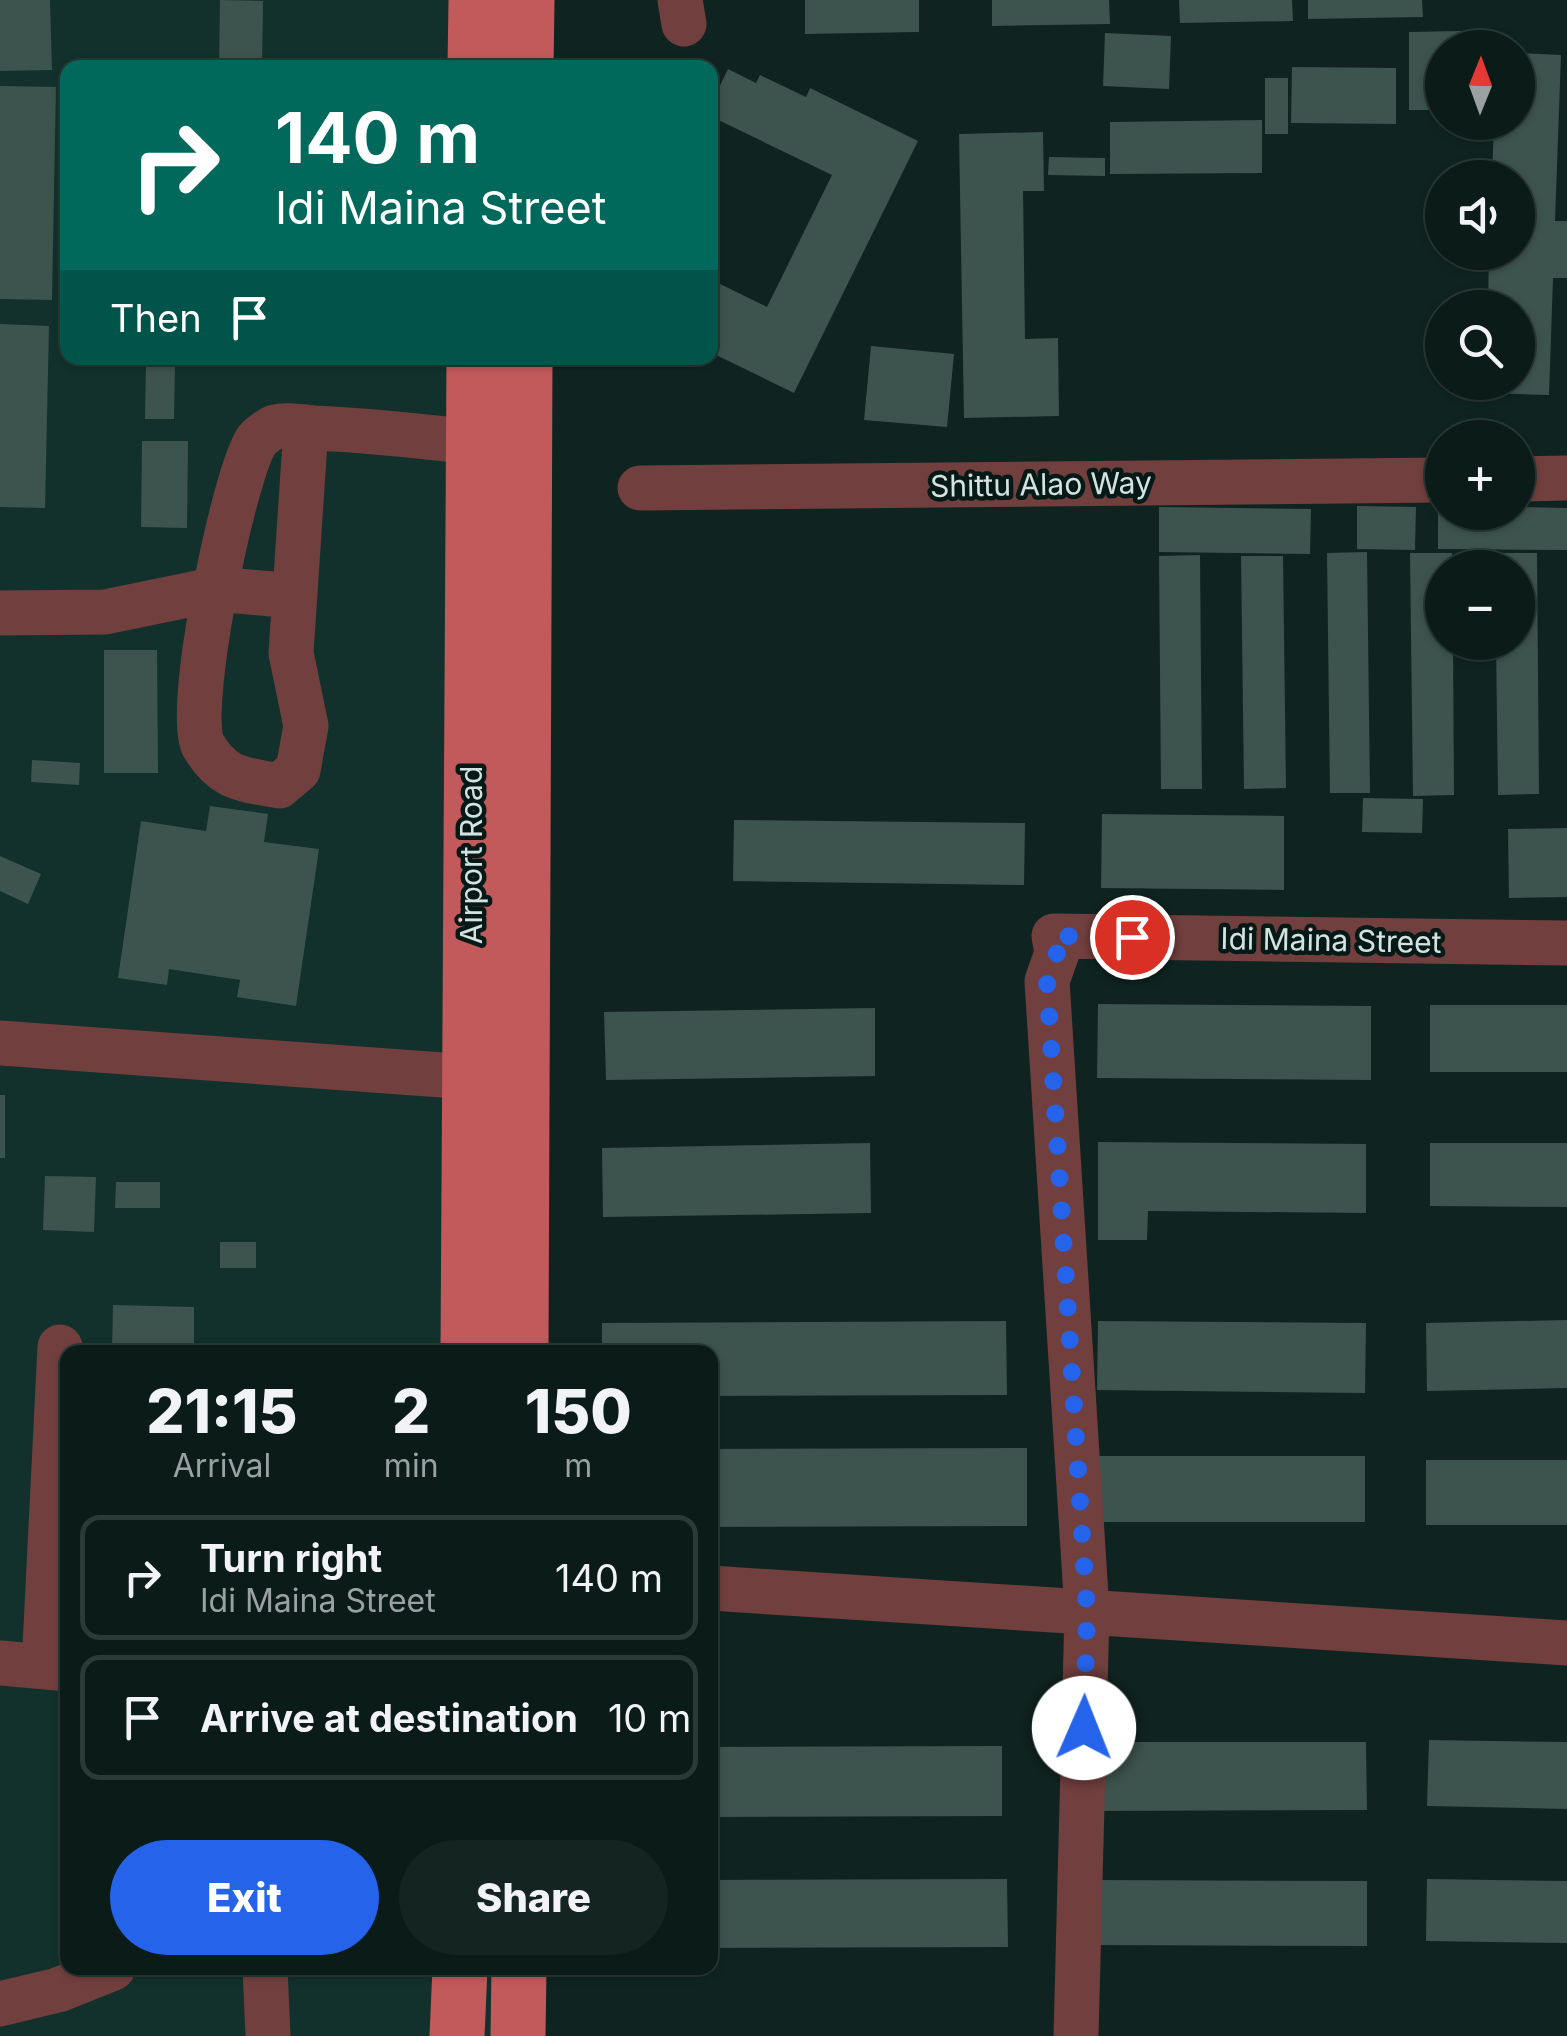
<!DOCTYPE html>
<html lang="en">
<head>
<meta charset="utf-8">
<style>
	body { margin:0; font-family:Inter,sans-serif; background:#142421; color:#f1f3f6; height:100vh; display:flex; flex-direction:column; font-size:38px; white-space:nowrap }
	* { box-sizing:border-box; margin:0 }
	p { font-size:32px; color:#9aa1a2 }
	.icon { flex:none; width:55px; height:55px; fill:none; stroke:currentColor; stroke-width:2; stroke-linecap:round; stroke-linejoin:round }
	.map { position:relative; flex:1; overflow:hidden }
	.sheet { position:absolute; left:60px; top:1345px; width:658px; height:630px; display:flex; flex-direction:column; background:#0b1b18; border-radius:20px; box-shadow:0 2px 8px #0004,0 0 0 2px #2b3937 }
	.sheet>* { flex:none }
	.top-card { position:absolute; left:60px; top:60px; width:658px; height:305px; border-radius:20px; box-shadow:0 2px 8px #0004,0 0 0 2px #2b3937; background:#00695c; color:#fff; overflow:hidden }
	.needle { width:65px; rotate:1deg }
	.tools { position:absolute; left:1425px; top:30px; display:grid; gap:20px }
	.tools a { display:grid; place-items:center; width:110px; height:110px; border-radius:50%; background:#0b1b18; box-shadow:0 2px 8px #0004,0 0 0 2px #2b3937; font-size:50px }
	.pin { position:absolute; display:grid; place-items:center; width:85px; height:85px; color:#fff; margin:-42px; border:5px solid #fff; border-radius:50%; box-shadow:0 2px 10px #0007 }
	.me { position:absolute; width:110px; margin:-55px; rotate:1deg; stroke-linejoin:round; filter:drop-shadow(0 0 8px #0008) }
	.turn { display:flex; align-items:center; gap:35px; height:210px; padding:0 50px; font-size:45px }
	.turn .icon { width:130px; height:130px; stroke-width:2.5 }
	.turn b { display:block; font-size:70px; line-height:85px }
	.then { display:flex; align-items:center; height:95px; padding:0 50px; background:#0003; gap:20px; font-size:38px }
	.eta { display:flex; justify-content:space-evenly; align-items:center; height:170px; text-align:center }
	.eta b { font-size:60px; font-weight:800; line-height:70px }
	.cta { display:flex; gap:20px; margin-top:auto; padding:20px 50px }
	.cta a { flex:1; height:115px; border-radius:60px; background:#2563eb; color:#fff; font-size:40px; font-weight:800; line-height:115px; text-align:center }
	.cta a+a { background:#142421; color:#f1f3f6 }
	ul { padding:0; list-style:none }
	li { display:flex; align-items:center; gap:30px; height:125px; margin:0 20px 15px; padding:0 30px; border:5px solid #2b3937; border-radius:20px }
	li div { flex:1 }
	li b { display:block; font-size:38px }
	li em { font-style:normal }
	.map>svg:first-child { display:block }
	.built { fill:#12312c }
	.building { fill:#3d534e }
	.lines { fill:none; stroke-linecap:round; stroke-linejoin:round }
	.minor { stroke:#713f3e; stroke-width:45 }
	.major { stroke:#c25a5c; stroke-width:55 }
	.route { stroke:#2563eb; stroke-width:18; stroke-dasharray:0 32.4 }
	.labels { text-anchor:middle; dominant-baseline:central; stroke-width:9; stroke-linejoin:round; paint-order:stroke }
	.street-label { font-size:30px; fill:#d6e2e0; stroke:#051a17 }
</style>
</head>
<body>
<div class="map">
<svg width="1567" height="2036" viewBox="0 0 1567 2036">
	<rect width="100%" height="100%" fill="#0f2420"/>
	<path class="built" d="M0,0H540L539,67L68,68V358H537L531,1352H68V1968H528L527,2036H0Z"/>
	<path class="building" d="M0,0H50L52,70L0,71Z
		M220,0L263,1L262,68H219Z
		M805,0H919V32L805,34Z
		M992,0H1109L1110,24L992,26Z
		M1179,0H1292L1293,21L1180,23Z
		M1308,0H1422L1423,17L1308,19Z
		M1461,31L1462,48H1442V110H1409V32Z
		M1105,33L1171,36L1169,89L1103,86Z
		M1518,53L1561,55L1555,221H1567V278H1553L1549,395L1485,393V382H1518V308H1488L1489,252H1518V178H1492L1494,122H1518Z
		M1292,67L1396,68V124L1291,123Z
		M728,69L756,83L760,75L806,97L810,88L918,141L794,393L710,352V279L767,307L832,175L710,116V96L714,98Z
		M1265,78H1288V134H1265Z
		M0,86L56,87L52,300L0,299Z
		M1262,120V173L1110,174V122Z
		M1043,132L1044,191H1023L1025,339L1058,338L1059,416L964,418L959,134Z
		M1049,157L1105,158V176L1048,175Z
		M0,324L49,326L45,508L0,507Z
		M871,346L954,354L947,427L864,420Z
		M146,362L175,363L174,419H145Z
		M142,441H188L187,528L141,527Z
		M1357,506L1416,507L1415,550L1357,549Z
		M1159,507L1311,509L1310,554L1159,552Z
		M1438,507H1442V512H1518V507L1567,508V550L1438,549Z
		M1367,552L1370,793H1330L1327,553Z
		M1410,553H1452V568H1442V642H1453L1454,795L1413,796Z
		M1494,553H1537L1539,794L1498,795L1496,642H1518V568H1495Z
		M1200,555L1202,789H1161L1159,556Z
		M1241,556H1283L1286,788L1244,789Z
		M104,650H157L158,773H104Z
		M32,760L80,763L79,785L31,782Z
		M1363,798L1423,799L1422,833L1362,832Z
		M210,806L268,814L264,842L319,849L296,1006L237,997L240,980L169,969L167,985L118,978L141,821L206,831Z
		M1102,814L1284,816V890L1101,888Z
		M734,820L1025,823L1024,885L733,881Z
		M1567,828V897L1509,898L1508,829Z
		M0,856L41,874L28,904L0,891Z
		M1098,1004L1371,1006V1080L1097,1078Z
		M1430,1005H1567V1072H1430Z
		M875,1008V1076L606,1080L604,1012Z
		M0,1095H5V1158H0Z
		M1098,1142L1366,1144V1213L1148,1211L1147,1240H1098Z
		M870,1143L871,1213L603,1217L602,1148Z
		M1430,1143H1567V1207L1430,1206Z
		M45,1176L96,1177L94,1232L43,1230Z
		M116,1182H160V1208H115Z
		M220,1242H256V1268H220Z
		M113,1305L194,1307V1352H112Z
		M1567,1320V1388L1427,1391L1426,1323Z
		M1006,1321L1007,1395L710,1396V1352H602V1323Z
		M1098,1321L1366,1323L1365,1393L1097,1390Z
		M1027,1448V1526L710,1527V1449Z
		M1092,1456H1365V1522H1092Z
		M1426,1460H1567V1525H1426Z
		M1429,1740L1567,1742V1809L1427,1806Z
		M1096,1742H1366L1367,1810L1097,1811Z
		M1002,1746V1816L710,1817V1747Z
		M1007,1879L1008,1947L710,1948V1880Z
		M1427,1879L1567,1881V1943L1426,1941Z
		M1095,1880L1367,1881V1946L1095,1945Z"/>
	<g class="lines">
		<path class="minor" d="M680,0L684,24
			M306,427L291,653L306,726L298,770L279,786C243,779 223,780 203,745C185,712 234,472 257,440C260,436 271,428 275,427C286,424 302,427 314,428C367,430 420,436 473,442
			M1518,479L1567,478
			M640,488L1442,480
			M0,613L105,612L217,589L294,596
			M0,1043L470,1077
			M710,1588L1567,1643
			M0,1663L68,1669
			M44,1667L60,1347
			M265,1968L268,2036
			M0,2004L58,1990L113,1968
			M1076,2036L1087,1612L1047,981L1057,953L1054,936L1567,943"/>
		<path class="major" d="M475,68L476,0
			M526,68L527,0
			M468,1352L474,358
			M521,1352L525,358
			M457,2036L460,1968
			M518,2036L519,1968"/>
	</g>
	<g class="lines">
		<path class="route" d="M1084,1728L1087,1612L1047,981L1057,953L1054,936L1132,937"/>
	</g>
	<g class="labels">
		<g class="street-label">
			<text transform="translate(1041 484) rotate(-1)">Shittu Alao Way</text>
			<text transform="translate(471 855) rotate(-90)">Airport Road</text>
			<text transform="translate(1331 940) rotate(1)">Idi Maina Street</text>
		</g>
	</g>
</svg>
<div class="tools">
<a><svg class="needle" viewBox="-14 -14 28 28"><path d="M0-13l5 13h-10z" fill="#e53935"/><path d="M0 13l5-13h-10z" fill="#9aa1a2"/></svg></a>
<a><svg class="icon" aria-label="sound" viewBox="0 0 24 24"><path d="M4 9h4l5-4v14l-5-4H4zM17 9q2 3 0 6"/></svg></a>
<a><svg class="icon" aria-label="search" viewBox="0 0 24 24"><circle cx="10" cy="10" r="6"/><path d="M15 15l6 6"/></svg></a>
<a>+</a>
<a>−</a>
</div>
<div class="pin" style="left:1132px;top:937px;background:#d93025"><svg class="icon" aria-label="arrive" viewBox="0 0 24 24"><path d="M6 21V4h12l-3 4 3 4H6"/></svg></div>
<svg class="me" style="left:1084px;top:1728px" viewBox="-20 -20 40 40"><circle r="19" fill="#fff"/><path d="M0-13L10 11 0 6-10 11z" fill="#2563eb"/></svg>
<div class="top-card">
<div class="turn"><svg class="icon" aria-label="right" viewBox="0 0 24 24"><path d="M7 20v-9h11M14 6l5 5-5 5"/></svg><div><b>140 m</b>Idi Maina Street</div></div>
<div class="then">Then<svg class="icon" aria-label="arrive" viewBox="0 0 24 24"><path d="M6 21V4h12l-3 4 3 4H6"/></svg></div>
</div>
<section class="sheet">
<div class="eta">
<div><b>21:15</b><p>Arrival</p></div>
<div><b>2</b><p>min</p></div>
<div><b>150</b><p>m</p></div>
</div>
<ul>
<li><svg class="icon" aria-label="right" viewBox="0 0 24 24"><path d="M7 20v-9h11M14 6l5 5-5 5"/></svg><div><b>Turn right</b><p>Idi Maina Street</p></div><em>140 m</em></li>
<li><svg class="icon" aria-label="arrive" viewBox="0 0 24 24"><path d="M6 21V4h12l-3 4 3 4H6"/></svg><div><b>Arrive at destination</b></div><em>10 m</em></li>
</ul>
<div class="cta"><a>Exit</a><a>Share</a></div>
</section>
</div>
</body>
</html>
